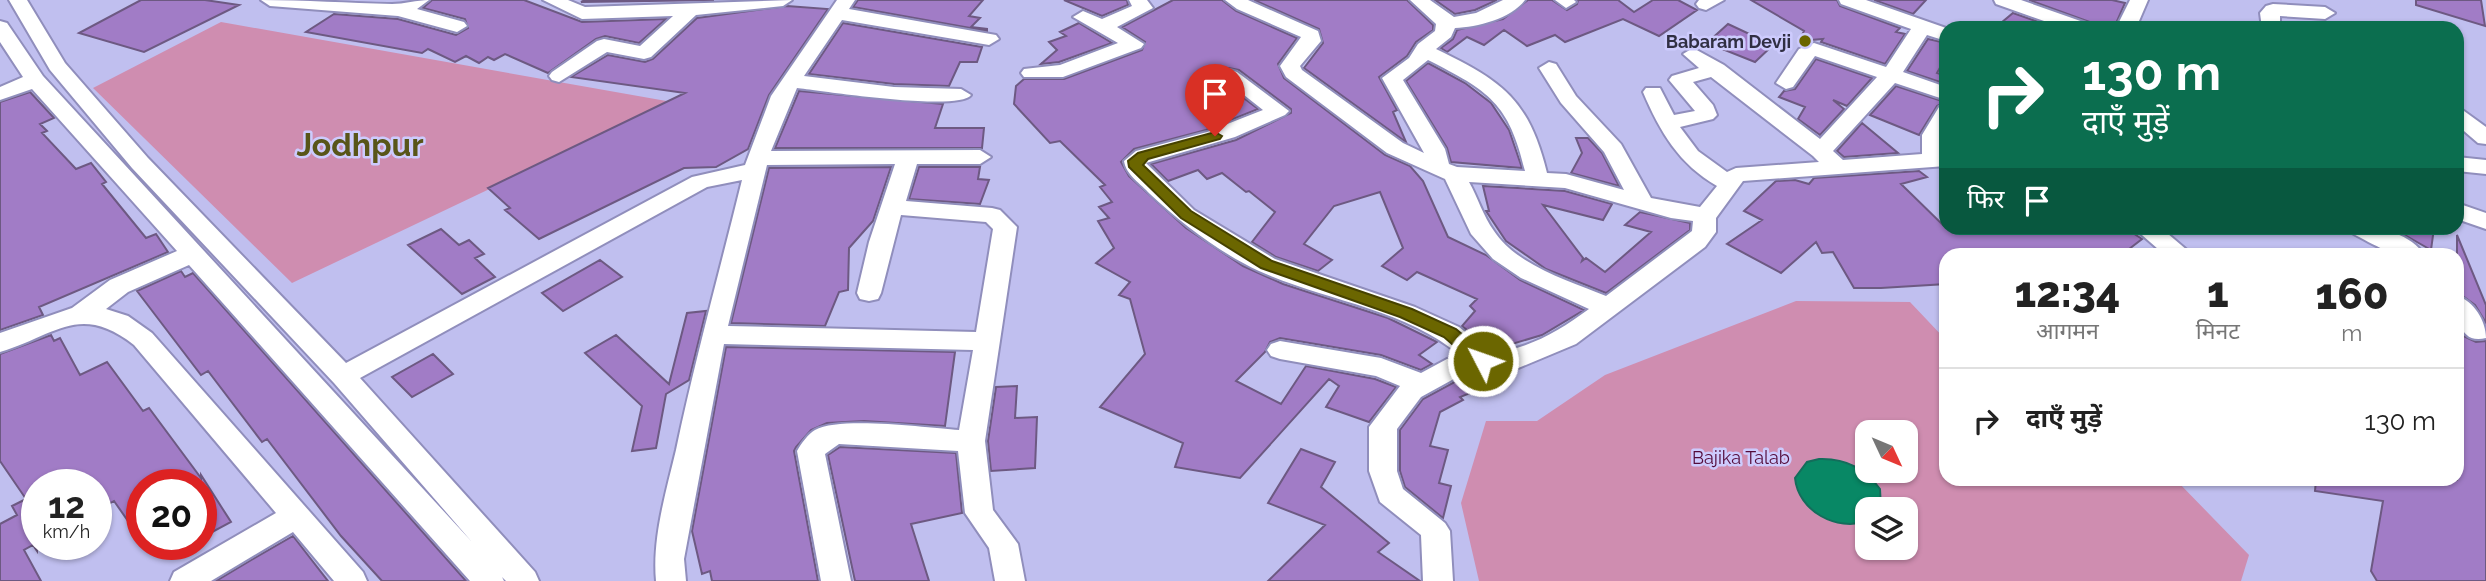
<!DOCTYPE html>
<html lang="hi">
<head>
<meta charset="utf-8">
<style>
	body { margin:0; font-family:Raleway,"Noto Sans Devanagari",sans-serif; background:#f6f6f6; color:#222; height:100vh; display:flex; flex-direction:column; font-size:26px; white-space:nowrap }
	* { box-sizing:border-box; margin:0 }
	p { font-size:23px; color:#767676 }
	.icon { flex:none; width:38px; height:38px; fill:none; stroke:currentColor; stroke-width:2; stroke-linecap:round; stroke-linejoin:round }
	.map { position:relative; flex:1; overflow:hidden }
	.side { position:absolute; left:1939px; top:248px; width:525px; height:238px; display:flex; flex-direction:column; background:#fff; border-radius:21px; box-shadow:0 2px 5px #0004 }
	.side>* { flex:none }
	.top-card { position:absolute; left:1939px; top:21px; width:525px; height:214px; border-radius:21px; box-shadow:0 2px 5px #0004; background:#0b6e4f; color:#fff; overflow:hidden }
	.needle { width:46px; rotate:134deg }
	.tools { position:absolute; left:1855px; top:420px; display:grid; gap:14px }
	.tools a { display:grid; place-items:center; width:63px; height:63px; border-radius:14px; background:#fff; box-shadow:0 2px 5px #0004; font-size:35px }
	.speed { position:absolute; left:21px; top:469px; display:flex; gap:14px; font-size:35px; font-weight:700; text-align:center }
	.speed>* { display:grid; place-content:center; width:91px; height:91px; border-radius:50%; background:#fff; box-shadow:0 2px 5px #0004; line-height:1 }
	.speed small { font-size:18px; font-weight:400 }
	.speed .limit { border:10px solid #d22; background:#fff; color:#111 }
	.pin { position:absolute; display:grid; place-items:center; width:60px; height:60px; color:#fff; margin:-72px -30px; border-radius:50% 50% 50% 0; rotate:-45deg; box-shadow:0 0 7px #0007 }
	.pin .icon { rotate:45deg }
	.me { position:absolute; width:77px; margin:-38px; rotate:311deg; stroke-linejoin:round; filter:drop-shadow(0 0 5px #0008) }
	.turn { display:flex; align-items:center; gap:24px; height:147px; padding:0 28px; font-size:32px }
	.turn .icon { width:91px; height:91px; stroke-width:2.5 }
	.turn b { display:block; font-size:49px; line-height:60px }
	.then { display:flex; align-items:center; height:66px; padding:0 28px; background:#0003; gap:14px; font-size:26px }
	.eta { display:flex; justify-content:space-evenly; align-items:center; height:119px; text-align:center }
	.eta b { font-size:42px; font-weight:800; line-height:49px }
	ul { padding:0; list-style:none }
	li { display:flex; align-items:center; gap:21px; height:105px; padding:0 28px; border-top:2px solid #e0e0e0 }
	li div { flex:1 }
	li b { display:block; font-size:26px }
	li em { font-style:normal }
	.map>svg:first-child { display:block }
	.green { fill:#cf8db0; fill-rule:evenodd }
	.water { fill:#088865; stroke:#146d5b; stroke-width:2 }
	.building { fill:#a17cc6; stroke:#6d5982; stroke-width:2 }
	.lines { fill:none; stroke-linecap:round; stroke-linejoin:round }
	.minor-casing { stroke:#908ebc; stroke-width:4 }
	.minor { fill:#fff; fill-rule:evenodd }
	.route { fill:#6b6600; stroke:#464200; stroke-width:2 }
	.poi-dot { fill:#6b6600; stroke:#cdcbfd; stroke-width:2.5 }
	.labels { text-anchor:middle; dominant-baseline:central; stroke-width:5; stroke-linejoin:round; paint-order:stroke }
	.poi-label { font-size:18px; font-weight:bold; fill:#302f43; stroke:#cdcbfd; text-anchor:end }
	.park-label { font-size:18px; fill:#540b3a; stroke:#cdcbfd }
	.town-label { font-size:32px; font-weight:bold; fill:#585519; stroke:#cdcbfd }
</style>
</head>
<body>
<div class="map">
<svg width="2486" height="581" viewBox="0 0 2486 581">
	<rect width="100%" height="100%" fill="#c0bfef"/>
	<path class="green" d="M221,22L672,102L292,283L93,88Z
		M1796,301L1910,302L1946,340V480H2176L2249,555L2241,581H1479L1461,503L1486,421H1537L1605,375ZM1867,432H1906V471H1867ZM1867,509H1906V548H1867Z"/>
	<path class="water" d="M1819,459C1845,458 1865,468 1880,489L1881,509H1867V521C1837,532 1798,511 1795,478L1807,462Z"/>
	<path class="building" d="M141,0H205L239,5L144,52L79,33Z
		M432,0H524L582,22L666,19L639,43L605,36L596,39L548,73L505,54L494,60L488,57L479,63L466,56L455,62L428,49L422,53L306,32L334,14L398,19L456,35L468,28L465,19L423,8Z
		M585,0H714L581,2Z
		M858,0H983L969,16L980,18L971,27L987,29V31L853,7Z
		M1064,0H1127L1128,5L1102,16Z
		M1173,0H1222L1236,11L1297,38L1278,64L1284,78L1385,155L1410,166L1423,181L1448,237L1486,255L1520,280L1584,310L1542,335L1492,350L1462,326L1475,311L1470,306L1477,299L1417,272L1407,280L1382,266L1403,248L1380,192L1334,206L1304,244L1332,260L1318,271L1276,257L1252,242L1275,212L1249,191L1246,192L1222,173L1207,179L1198,170L1168,181L1151,164L1236,140L1291,113V109L1239,70L1229,68L1219,74L1218,78L1258,109L1206,130L1134,149L1121,162L1129,176L1186,228L1243,266L1283,284L1388,318L1437,342L1419,355L1432,364L1421,370L1381,355L1280,338L1270,342L1265,352L1236,381L1281,404L1306,366L1375,379L1396,387L1369,422L1326,407L1339,386L1329,379L1240,478L1175,467L1183,443L1100,407L1145,354L1130,299L1119,295L1130,282L1096,263L1114,248L1098,221L1109,218L1099,207L1112,202L1100,187L1105,185L1060,141L1050,143L1014,104L1016,86L1024,79H1064L1142,50L1145,42L1122,27Z
		M1254,0H1407L1433,25V30L1416,42L1407,56L1379,77L1397,110L1393,112L1406,142L1304,68L1323,43L1319,29Z
		M1435,0H1497L1475,10L1455,14Z
		M1528,0H1552L1567,10L1577,4L1578,0H1618L1634,12L1653,0H1678L1697,10L1659,36L1623,19L1565,42L1555,35L1527,46L1504,30L1484,45L1467,37L1447,52L1441,48L1453,39L1457,30L1503,19Z
		M1751,0H1837L1840,6L1900,28L1896,32L1905,34L1885,64L1821,42L1823,39L1799,41L1804,31Z
		M1874,0H1926L1913,14Z
		M2029,0H2112L2125,3L2114,28H2095L2090,22Z
		M2416,0H2481L2485,26L2416,5Z
		M787,6L828,9L769,95L748,149L716,167L684,168L539,239L505,210L510,208L488,188L685,93L571,77L608,55L645,62L653,59L697,18Z
		M2013,13L2056,28H1995Z
		M843,23L982,47L977,62H960L949,86L894,84L809,74Z
		M1079,23L1112,43L1059,62L1041,64L1057,50L1049,42L1066,36L1060,32Z
		M1728,24L1773,45L1755,62L1707,43Z
		M1928,39L1946,43V57L1937,73L1946,76V84L1907,71Z
		M1816,59L1872,78L1847,106L1833,100L1844,109L1820,135L1798,119L1805,107L1779,97L1784,91L1795,89Z
		M1428,63L1465,83L1491,103L1509,130L1522,168L1451,162L1447,148L1406,81Z
		M1896,86L1945,102L1937,106L1919,135L1870,115Z
		M799,91L943,104L935,128H984L982,148H775Z
		M30,92L54,118L40,124L47,131L42,133L76,169L91,163L106,182L102,184L146,238L156,234L168,252L39,307L43,315L0,330V102Z
		M1862,123L1898,153L1844,157L1837,151Z
		M1576,138H1588L1602,153L1619,186L1571,173L1582,153Z
		M891,167L873,221L849,248L848,290L839,292L825,326L731,323L769,168Z
		M919,167H980L978,179L989,180L980,204L909,199Z
		M1919,171L1927,177L1901,184L1946,228H2125L2142,239L2120,256H1946V284L1881,288H1854L1833,252L1822,253L1816,242L1781,273L1727,244L1762,220L1744,211L1776,181L1795,180L1809,184L1814,178Z
		M1483,186L1565,191L1612,204L1603,220L1543,205L1583,258L1582,261L1586,258L1605,272L1651,232L1625,225L1640,212L1690,223V230L1606,293L1546,269L1506,241L1486,211H1489Z
		M2382,228H2434L2431,250L2401,233Z
		M441,229L459,245L469,240L484,254L475,258L495,277L462,294L408,245Z
		M2457,235L2486,305V323L2475,305L2457,292Z
		M600,260L622,277L563,311L542,293Z
		M181,271L185,277L193,273L466,581H382L341,536L267,439L262,442L208,371L201,375L137,291Z
		M706,311L689,380L666,394L656,448L632,451L642,406L585,353L616,335L669,384L687,313Z
		M2457,333L2476,342L2486,341V581H2377L2371,571L2383,501L2315,491L2316,480H2457Z
		M51,335L54,341L60,338L80,375L107,362L143,411L149,408L201,478V475L231,522L201,538V485H142V541L114,501L96,511V485H37V551L33,545L24,550L41,581H0V524L17,515L12,506L26,499L0,461V354Z
		M726,347L955,352L945,426L864,421L827,423L811,430L796,447L794,451L818,581H712L710,571L702,574L692,531Z
		M433,354L453,374L412,397L392,377Z
		M1476,376L1485,387L1460,397L1463,400L1440,412L1430,446L1448,450L1439,483L1451,486L1443,518L1405,487L1400,471V430L1423,399L1462,378Z
		M1017,386L1015,418L1037,417L1035,468L991,471L988,441L996,387Z
		M840,447L956,453L962,513L911,524L929,581H855L828,455Z
		M1301,449L1335,462L1321,487L1389,543L1378,552L1420,581H1268L1325,525L1268,503Z
		M293,536L328,581H216L253,559Z"/>
	<g class="lines">
		<defs>
			<path id="minor" d="M9,0H27L65,63L148,158L346,363L692,177L745,165L771,96L837,0H855L849,9L996,35L999,39L989,45L842,20L804,76L894,87L961,89L971,95C959,112 823,91 797,88L771,151L980,150L991,157L980,164H917L906,201L992,208L1000,210L1017,227L985,441L993,510L1018,544L1025,581H995L989,548L965,513L958,451L839,444L825,454L851,581H821L797,451C801,444 808,434 815,430C841,416 927,428 959,430L973,350L724,344L684,559L686,581H656C652,538 666,492 676,450C695,359 720,270 742,180L707,187L360,378L535,572L539,581H506L502,577L504,581H470L189,265L128,292L106,309L128,316L152,333L363,572L367,581H334L293,532L211,581H170L174,572L276,513L134,345C79,302 55,336 0,352V333L72,308L110,280L177,251L32,89L0,100V87L23,77L0,42V21L7,23L43,76L472,542L334,383L132,168L50,70ZM895,164L869,242L857,293L860,299L869,301L878,299L881,293L901,215L986,222L993,229L976,332L728,326L767,165Z
				M261,0C305,0 348,3 392,4C404,4 417,0 429,0L417,9L464,22L467,26L457,32L398,16L270,6Z
				M543,0H568L585,7L792,0L783,6L696,15L651,57L644,59L607,52L559,82L552,80L549,76L552,72L597,41L604,39L640,46L673,16L582,19Z
				M1129,0H1147L1153,8L1117,27L1144,44L1141,48L1063,77H1024L1021,73L1024,69L1060,65L1118,43L1073,17L1083,11L1102,19L1132,6Z
				M1225,0H1248L1318,31L1321,41L1300,66L1302,70L1403,143L1424,153L1382,78L1409,58L1418,44L1435,31L1436,24L1410,0H1430L1454,17L1476,13L1503,0H1525C1511,19 1477,27 1455,28L1451,37L1436,49C1503,81 1529,100 1547,173L1566,174L1624,190L1604,152L1561,103L1539,68L1549,62L1556,64L1576,96L1621,144L1651,198L1700,207L1717,186C1679,164 1660,132 1643,92L1646,88H1660L1674,115L1695,111L1669,80L1672,76L1699,68L1683,54L1693,48L1724,65L1820,139L1877,77L1815,56L1793,87L1786,89L1776,83L1799,49L1814,43L1886,67L1911,29L1841,4L1839,0H1866L1946,28V41L1927,35L1903,72L1946,87V100L1895,83L1833,151L1843,160L1922,154V135L1939,107L1946,105V166L1743,181L1716,218V232L1705,247L1576,344L1516,369L1461,375L1421,397L1397,429V471L1403,489L1445,523L1450,531L1453,581H1423L1421,535L1380,502L1369,471V427L1400,386L1376,376L1280,359L1271,356L1267,350L1271,344L1280,341L1381,358L1421,373L1447,359L1461,356C1404,308 1325,301 1259,271C1220,253 1181,223 1150,194C1141,184 1126,175 1124,161L1136,151L1207,132L1263,110L1220,76L1230,70L1237,72L1289,111L1285,115L1235,137L1146,163L1194,210L1275,259L1415,307L1459,327L1491,353C1529,349 1559,331 1589,309L1521,278L1493,259L1471,234L1445,179L1387,153L1286,77L1280,66L1301,37L1237,9ZM1428,60C1489,91 1509,103 1525,171L1457,167L1449,164L1445,149L1403,80ZM1711,77L1813,156L1819,162L1736,168L1727,172L1698,151L1680,127L1713,119L1717,115L1713,105L1693,82ZM1469,182L1565,188L1671,218L1693,221L1692,231L1606,296C1570,281 1517,266 1494,231C1483,216 1478,198 1469,182Z
				M1555,0H1574L1576,2L1566,8Z
				M1699,0H1724L1706,10L1699,8L1696,4Z
				M1994,0H2021L2089,24L2092,28H2064L1996,4Z
				M2130,0H2148L2136,28H2116Z
				M2273,4L2325,7L2335,13L2325,19L2280,16V28H2262L2260,13L2266,6Z
				M2457,109L2464,111L2486,127V144L2478,143L2457,125Z
				M2457,157L2486,160V174L2457,171Z
				M2457,203L2486,213V229L2457,219Z
				M2134,228H2161L2194,256H2166Z
				M2344,228C2371,226 2409,230 2425,256C2416,256 2403,258 2395,255C2390,253 2346,231 2344,228Z
				M2457,296C2474,301 2486,321 2486,338C2459,345 2457,316 2457,296Z"/>
		</defs>
		<use href="#minor" class="minor-casing"/>
		<use href="#minor" class="minor"/>
	</g>
	<path class="route" d="M1215,132L1222,136L1220,139L1148,159L1143,165L1191,211L1272,261L1412,309L1456,329L1489,357L1491,361L1489,366H1477L1444,337L1400,317L1261,268L1181,218L1129,167L1128,161L1138,153Z"/>
	<circle class="poi-dot" cx="1805" cy="41" r="7"/>
	<g class="labels">
		<g class="poi-label">
			<text x="1791" y="41">Babaram Devji</text>
		</g>
		<g class="park-label">
			<text x="1741" y="457">Bajika Talab</text>
		</g>
		<g class="town-label">
			<text x="360" y="144">Jodhpur</text>
		</g>
	</g>
</svg>
<div class="tools">
<a><svg class="needle" viewBox="-14 -14 28 28"><path d="M0-13l5 13h-10z" fill="#e53935"/><path d="M0 13l5-13h-10z" fill="#767676"/></svg></a>
<a><svg class="icon" aria-label="layers" viewBox="0 0 24 24"><path d="M12 4l9 5-9 5-9-5zM3 14l9 5 9-5"/></svg></a>
</div>
<div class="speed"><div>12<small>km/h</small></div><div class="limit">20</div></div>
<div class="pin" style="left:1215px;top:136px;background:#d93025"><svg class="icon" aria-label="arrive" viewBox="0 0 24 24"><path d="M6 21V4h12l-3 4 3 4H6"/></svg></div>
<svg class="me" style="left:1483px;top:361px" viewBox="-20 -20 40 40"><circle r="17" fill="#6b6600" stroke="#fff" stroke-width="3"/><path d="M0-11L8 9 0 5-8 9z" fill="#fff"/></svg>
<div class="top-card">
<div class="turn"><svg class="icon" aria-label="right" viewBox="0 0 24 24"><path d="M7 20v-9h11M14 6l5 5-5 5"/></svg><div><b>130 m</b>दाएँ मुड़ें</div></div>
<div class="then">फिर<svg class="icon" aria-label="arrive" viewBox="0 0 24 24"><path d="M6 21V4h12l-3 4 3 4H6"/></svg></div>
</div>
<section class="side">
<div class="eta">
<div><b>12:34</b><p>आगमन</p></div>
<div><b>1</b><p>मिनट</p></div>
<div><b>160</b><p>m</p></div>
</div>
<ul>
<li><svg class="icon" aria-label="right" viewBox="0 0 24 24"><path d="M7 20v-9h11M14 6l5 5-5 5"/></svg><div><b>दाएँ मुड़ें</b></div><em>130 m</em></li>
</ul>
</section>
</div>
</body>
</html>
